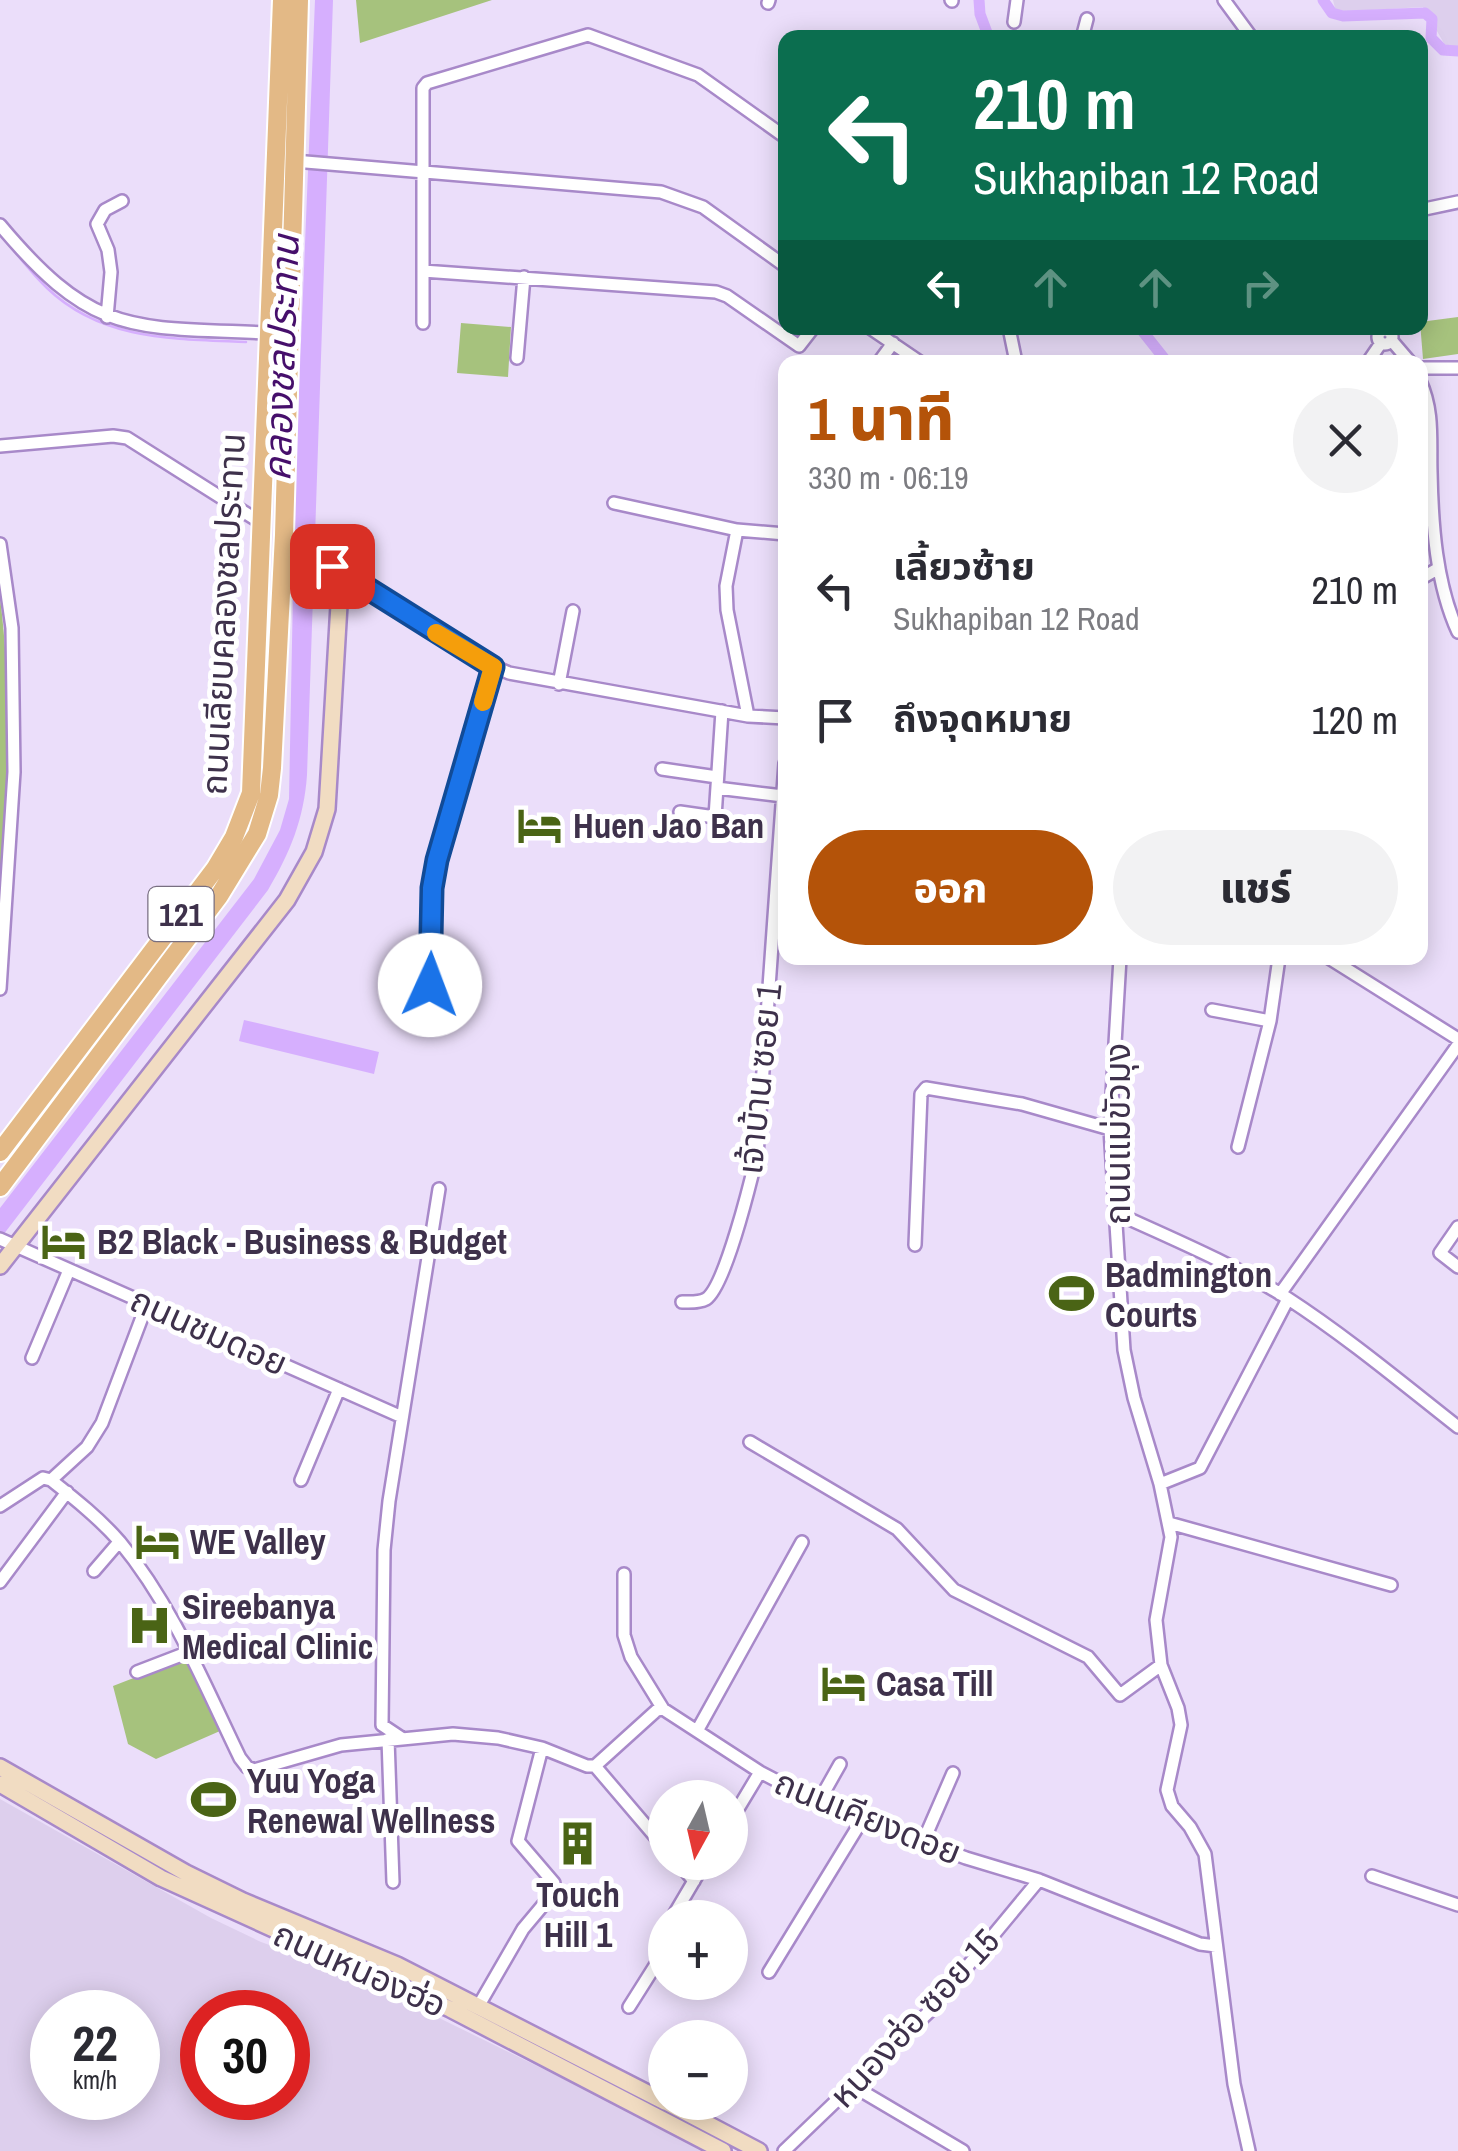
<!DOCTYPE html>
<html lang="th">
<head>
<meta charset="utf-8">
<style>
	body { margin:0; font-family:"Archivo Narrow","Noto Sans Thai",sans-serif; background:#f2f2f3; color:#2b2b33; height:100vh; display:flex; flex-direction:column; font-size:38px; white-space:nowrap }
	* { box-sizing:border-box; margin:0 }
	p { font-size:32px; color:#7c7c81 }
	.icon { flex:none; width:55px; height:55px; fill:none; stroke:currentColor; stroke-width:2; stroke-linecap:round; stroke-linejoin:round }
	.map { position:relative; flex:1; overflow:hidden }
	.details { position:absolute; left:778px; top:355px; width:650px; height:610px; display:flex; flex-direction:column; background:#fff; border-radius:20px; box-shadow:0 5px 25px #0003 }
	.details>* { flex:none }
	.guide { position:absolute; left:778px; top:30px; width:650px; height:305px; border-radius:20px; box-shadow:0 5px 25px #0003; background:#0b6e4f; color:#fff; overflow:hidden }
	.needle { width:65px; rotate:188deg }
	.buttons { position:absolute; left:648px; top:1780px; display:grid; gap:20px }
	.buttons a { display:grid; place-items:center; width:100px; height:100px; border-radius:50%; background:#fff; box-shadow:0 5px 25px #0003; font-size:50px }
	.speed { position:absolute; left:30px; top:1990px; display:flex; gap:20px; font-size:50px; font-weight:700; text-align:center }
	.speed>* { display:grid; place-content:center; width:130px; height:130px; border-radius:50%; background:#fff; box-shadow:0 5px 25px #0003; line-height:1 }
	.speed small { font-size:25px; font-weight:400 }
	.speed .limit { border:15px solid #d22; background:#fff; color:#111 }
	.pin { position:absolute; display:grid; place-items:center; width:85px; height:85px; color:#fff; margin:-42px; border-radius:20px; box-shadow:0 5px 15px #0006 }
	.me { position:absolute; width:110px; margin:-55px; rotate:2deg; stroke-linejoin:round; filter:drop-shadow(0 0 8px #0008) }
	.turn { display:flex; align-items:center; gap:35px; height:210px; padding:0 30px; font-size:45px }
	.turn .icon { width:130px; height:130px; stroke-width:2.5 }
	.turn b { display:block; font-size:70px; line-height:85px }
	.lanes { display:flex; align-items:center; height:95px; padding:0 30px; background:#0003; justify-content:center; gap:50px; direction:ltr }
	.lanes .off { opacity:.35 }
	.round { display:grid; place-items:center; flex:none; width:105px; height:105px; border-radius:52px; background:#f2f2f3 }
	.overview { display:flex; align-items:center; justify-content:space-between; height:170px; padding:0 30px }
	h1 { font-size:60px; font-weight:800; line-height:75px; color:#b45309 }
	.button { display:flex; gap:20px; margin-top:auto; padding:20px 30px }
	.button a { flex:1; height:115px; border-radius:60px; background:#b45309; color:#fff; font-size:40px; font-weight:800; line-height:115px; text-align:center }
	.button a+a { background:#f2f2f3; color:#2b2b33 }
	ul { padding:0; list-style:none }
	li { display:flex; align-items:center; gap:30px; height:130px; padding:0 30px }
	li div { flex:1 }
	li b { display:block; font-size:38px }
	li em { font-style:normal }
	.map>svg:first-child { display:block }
	.built { fill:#ddcfed; fill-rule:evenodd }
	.green { fill:#a6c27d }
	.water { fill:#d6affe }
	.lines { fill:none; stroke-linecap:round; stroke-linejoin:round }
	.stream { stroke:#d6affe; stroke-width:2.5 }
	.canal { stroke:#d6affe; stroke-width:11 }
	.street-casing { stroke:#a889c9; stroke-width:16 }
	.secondary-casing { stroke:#a889c9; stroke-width:20 }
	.primary-casing { stroke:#fff; stroke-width:22 }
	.street { stroke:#fff; stroke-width:11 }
	.secondary { stroke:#f1dcc2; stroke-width:15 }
	.primary { stroke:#e3b986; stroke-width:18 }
	.route-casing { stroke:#114b97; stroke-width:25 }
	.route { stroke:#1a73e8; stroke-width:18 }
	.slow { stroke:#f59e0b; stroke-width:18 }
	.labels { text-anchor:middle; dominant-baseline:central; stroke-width:10; stroke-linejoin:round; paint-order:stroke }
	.shield { fill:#fff; stroke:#786f81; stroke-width:2.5 }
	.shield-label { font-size:32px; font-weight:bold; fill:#3e314b }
	.street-label { font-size:35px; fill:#3e314b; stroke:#fff }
	.poi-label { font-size:35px; font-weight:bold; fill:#3e314b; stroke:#fff; text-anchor:start }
	.water-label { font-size:38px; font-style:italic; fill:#460f6b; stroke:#fff }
</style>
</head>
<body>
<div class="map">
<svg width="1458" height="2151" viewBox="0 0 1458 2151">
	<rect width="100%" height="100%" fill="#ebdefa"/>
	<path class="built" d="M1333,0H1458V48L1445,45L1423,7L1336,12Z
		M0,1799L211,1918L261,1942L345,1972L711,2151H0ZM52,2012H138V2098H52ZM202,2012H288V2098H202Z"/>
	<path class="green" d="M356,0H492L360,43Z
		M1458,317V354L1423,359L1420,322Z
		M461,323L511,327L508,377L457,373Z
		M0,598C14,705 6,815 0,923Z
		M185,1658L220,1731L156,1759L128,1744L113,1686Z"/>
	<path class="water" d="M315,0H333L307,775C304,819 290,853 268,890L0,1239V1208L254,879L280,830L289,799L295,488Z
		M244,1020L379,1052L374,1074L239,1041Z"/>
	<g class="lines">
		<path class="stream" d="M0,235C16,252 30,272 47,288C102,341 175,339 246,342"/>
		<path class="canal" d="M979,0L980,14L989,38
			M1323,0L1332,13L1343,16L1425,13L1432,19L1431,38L1443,50L1458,51
			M1140,328L1167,362"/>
		<defs>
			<path id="street" d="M951,0L952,1
				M1224,0L1252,38
				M768,3L769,0
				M1014,22L1017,0
				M1082,38L1087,19
				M294,161L661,192L703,207L785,266
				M1420,210L1458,202
				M0,225C94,337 131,327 268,333
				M423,271L716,292L727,296L799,346L813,328
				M107,317L111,272L108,250L97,224L105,210L122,201
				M423,323V88L427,83L588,35L698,75L785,137
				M870,328L920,362
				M1009,328L1016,362
				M1378 337a7 7 0 1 1 14 0a7 7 0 1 1-14 0Z
				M1392,341L1410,362
				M517,358L524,277
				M879,362L893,343
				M1368,362L1381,343
				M1420,368H1458
				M1420,381C1434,411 1430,441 1431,472C1432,525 1436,584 1458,632
				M0,446L113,436L127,438L263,524
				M614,503L737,530
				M284,535L477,659L509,673L748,716L785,718
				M0,544L12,628L14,772L0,989
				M1420,579L1439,568
				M559,684L573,611
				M748,716L727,610L726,586L737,530L785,534
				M662,769L717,777
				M717,788L783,796
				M680,812L715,817L722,711
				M1120,958L1110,1129L1124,1350L1134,1398L1160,1484L1171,1537L1156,1620L1161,1665L1178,1708L1181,1725L1167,1790L1172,1806L1190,1827L1205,1854L1234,2084L1249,2151
				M1329,958L1458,1039
				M429,985L432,889L437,860L493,667
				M1212,1010L1270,1021
				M1238,1147L1270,1021L1279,958
				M1116,1213C1173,1239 1233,1264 1287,1298C1347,1337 1402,1383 1458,1427
				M1458,1227L1440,1253L1458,1267
				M0,1239L402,1417
				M915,1245L921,1094L926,1088L1022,1104L1110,1129
				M1280,1294L1458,1045
				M682,1302C690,1302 699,1303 706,1299C725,1287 751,1180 757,1155L785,763
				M32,1358L69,1270
				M750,1442L897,1529L954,1590L1088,1657L1120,1695L1161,1665
				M51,1480L87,1447L102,1423L147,1304
				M301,1480L339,1389
				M1160,1484L1200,1468L1288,1299
				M0,1506L43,1478L51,1480C75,1499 100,1519 120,1542C173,1606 204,1684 240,1758L247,1767L254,1770L341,1745L453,1734L498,1738L542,1748L587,1766H595L657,1710L663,1709
				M1169,1523L1391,1585
				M94,1571L119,1542
				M624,1574V1635L631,1657L663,1709L760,1772L823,1805L966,1858L1039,1880L1200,1944L1216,1946
				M0,1582L67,1492
				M137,1672L189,1652
				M697,1731L802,1542
				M388,1739L393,1882
				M403,1739L382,1725L384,1550L389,1501L439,1189
				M595,1766L665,1848
				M818,1803L840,1764
				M730,1822L760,1772
				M923,1842L953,1773
				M678,1862L694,1881
				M1372,1876L1458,1905
				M672,1918L705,1862
				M769,1972L862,1820
				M479,2005L523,1929L554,1892V1883L518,1841L542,1748
				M629,2007L665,1950
				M853,2086L963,2151
				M784,2151L932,2009L1039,1880"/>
			<path id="secondary" d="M0,1266L287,900L314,852L327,809L341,571
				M0,1767L186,1873L243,1901L397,1965L665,2102
				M0,1784L161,1878L450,2009L723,2151
				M666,2102L759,2151"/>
			<path id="primary" d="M0,1152L215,869L234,837L251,793L282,0
				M0,1187L219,896L257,834L269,795L272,768L284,535L299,0"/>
		</defs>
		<use href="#street" class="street-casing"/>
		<use href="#secondary" class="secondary-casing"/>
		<use href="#primary" class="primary-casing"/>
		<use href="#street" class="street"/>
		<use href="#secondary" class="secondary"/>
		<use href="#primary" class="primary"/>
	</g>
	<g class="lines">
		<defs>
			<path id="route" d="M332,566L493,667L437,860L432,888L430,985"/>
		</defs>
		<use href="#route" class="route-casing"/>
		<use href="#route" class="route"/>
		<path class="slow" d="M436,633L493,667L483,702"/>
	</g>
	<defs>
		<symbol id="hotel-bare" viewBox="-9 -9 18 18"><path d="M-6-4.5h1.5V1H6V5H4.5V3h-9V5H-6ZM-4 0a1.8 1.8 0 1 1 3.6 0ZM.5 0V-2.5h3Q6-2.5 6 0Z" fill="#4a6415" stroke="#fff" stroke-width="2.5" paint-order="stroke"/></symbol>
		<symbol id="stadium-bare" viewBox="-9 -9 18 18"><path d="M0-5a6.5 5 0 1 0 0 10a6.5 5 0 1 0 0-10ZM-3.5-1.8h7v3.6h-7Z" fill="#4a6415" stroke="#fff" stroke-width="2.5" paint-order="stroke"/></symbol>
		<symbol id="hospital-bare" viewBox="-9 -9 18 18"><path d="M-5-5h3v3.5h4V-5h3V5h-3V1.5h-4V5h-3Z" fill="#4a6415" stroke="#fff" stroke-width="2.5" paint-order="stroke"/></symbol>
		<symbol id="building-bare" viewBox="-9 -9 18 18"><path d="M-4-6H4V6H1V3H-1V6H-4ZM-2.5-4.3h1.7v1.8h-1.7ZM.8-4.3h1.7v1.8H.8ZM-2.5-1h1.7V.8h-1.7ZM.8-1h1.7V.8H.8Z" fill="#4a6415" stroke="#fff" stroke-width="2.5" paint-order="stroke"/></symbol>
	</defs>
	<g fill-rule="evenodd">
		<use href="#hotel-bare" x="508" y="794" width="63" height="63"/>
		<use href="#hotel-bare" x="32" y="1210" width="63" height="63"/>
		<use href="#stadium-bare" x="1040" y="1262" width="63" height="63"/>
		<use href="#hotel-bare" x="126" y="1510" width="63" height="63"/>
		<use href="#hospital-bare" x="118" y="1594" width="63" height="63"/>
		<use href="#hotel-bare" x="812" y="1652" width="63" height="63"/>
		<use href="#stadium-bare" x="182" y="1768" width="63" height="63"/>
		<use href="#building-bare" x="546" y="1812" width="63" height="63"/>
	</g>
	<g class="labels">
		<rect class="shield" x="148.5" y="887" width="65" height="54" rx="8"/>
		<g class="shield-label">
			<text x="181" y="914">121</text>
		</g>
		<g class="street-label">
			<text transform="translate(223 614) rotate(-87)">ถนนเลียบคลองชลประทาน</text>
			<text transform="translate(759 1079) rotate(-84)">เจ้าบ้าน ซอย 1</text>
			<text transform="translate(1117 1134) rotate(-90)">ถนนแม่ขัวมุง</text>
			<text transform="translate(209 1331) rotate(24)">ถนนชมดอย</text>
			<text transform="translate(868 1817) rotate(22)">ถนนเคียงดอย</text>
			<text transform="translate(360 1969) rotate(24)">ถนนหนองฮ่อ</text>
			<text transform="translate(914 2018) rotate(-47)">หนองฮ่อ ซอย 15</text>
		</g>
		<g class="poi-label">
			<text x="573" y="825">Huen Jao Ban</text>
			<text x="97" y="1241">B2 Black - Business &amp; Budget</text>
			<text x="1105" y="1274">Badmington<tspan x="1105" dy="40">Courts</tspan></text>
			<text x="190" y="1541">WE Valley</text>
			<text x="182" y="1606">Sireebanya<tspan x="182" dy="40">Medical Clinic</tspan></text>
			<text x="876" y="1683">Casa Till</text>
			<text x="247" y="1780">Yuu Yoga<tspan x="247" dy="40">Renewal Wellness</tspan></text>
			<text x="578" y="1894" text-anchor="middle">Touch<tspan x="578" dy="40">Hill 1</tspan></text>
		</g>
		<g class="water-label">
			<text transform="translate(281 358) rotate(-88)">คลองชลประทาน</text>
		</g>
	</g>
</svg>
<div class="buttons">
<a><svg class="needle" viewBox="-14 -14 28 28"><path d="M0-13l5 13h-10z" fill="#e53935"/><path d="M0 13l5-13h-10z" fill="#7c7c81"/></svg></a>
<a>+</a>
<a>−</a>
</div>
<div class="speed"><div>22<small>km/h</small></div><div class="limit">30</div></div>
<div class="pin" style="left:332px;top:566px;background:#d93025"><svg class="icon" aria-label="arrive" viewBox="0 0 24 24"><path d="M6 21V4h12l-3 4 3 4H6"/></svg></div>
<svg class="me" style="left:430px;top:985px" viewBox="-20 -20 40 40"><circle r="19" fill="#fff"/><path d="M0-13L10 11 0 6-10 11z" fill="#1a73e8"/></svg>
<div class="guide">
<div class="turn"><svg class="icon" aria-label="left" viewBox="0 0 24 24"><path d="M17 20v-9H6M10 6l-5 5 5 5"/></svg><div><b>210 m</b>Sukhapiban 12 Road</div></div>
<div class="lanes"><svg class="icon" aria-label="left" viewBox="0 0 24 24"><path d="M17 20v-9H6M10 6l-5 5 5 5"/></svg><svg class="icon off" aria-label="ahead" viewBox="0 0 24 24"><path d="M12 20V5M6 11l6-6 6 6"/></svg><svg class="icon off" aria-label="ahead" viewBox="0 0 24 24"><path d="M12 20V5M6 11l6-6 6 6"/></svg><svg class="icon off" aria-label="right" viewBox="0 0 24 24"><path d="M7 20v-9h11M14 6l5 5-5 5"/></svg></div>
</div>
<section class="details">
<div class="overview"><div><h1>1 นาที</h1><p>330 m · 06:19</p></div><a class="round"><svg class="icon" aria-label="close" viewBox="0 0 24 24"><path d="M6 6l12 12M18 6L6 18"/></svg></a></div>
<ul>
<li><svg class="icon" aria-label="left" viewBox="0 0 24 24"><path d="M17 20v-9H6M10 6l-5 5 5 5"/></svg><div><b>เลี้ยวซ้าย</b><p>Sukhapiban 12 Road</p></div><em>210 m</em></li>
<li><svg class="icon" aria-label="arrive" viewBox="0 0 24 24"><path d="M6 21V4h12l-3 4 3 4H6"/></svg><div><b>ถึงจุดหมาย</b></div><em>120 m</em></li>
</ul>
<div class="button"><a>ออก</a><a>แชร์</a></div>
</section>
</div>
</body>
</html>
